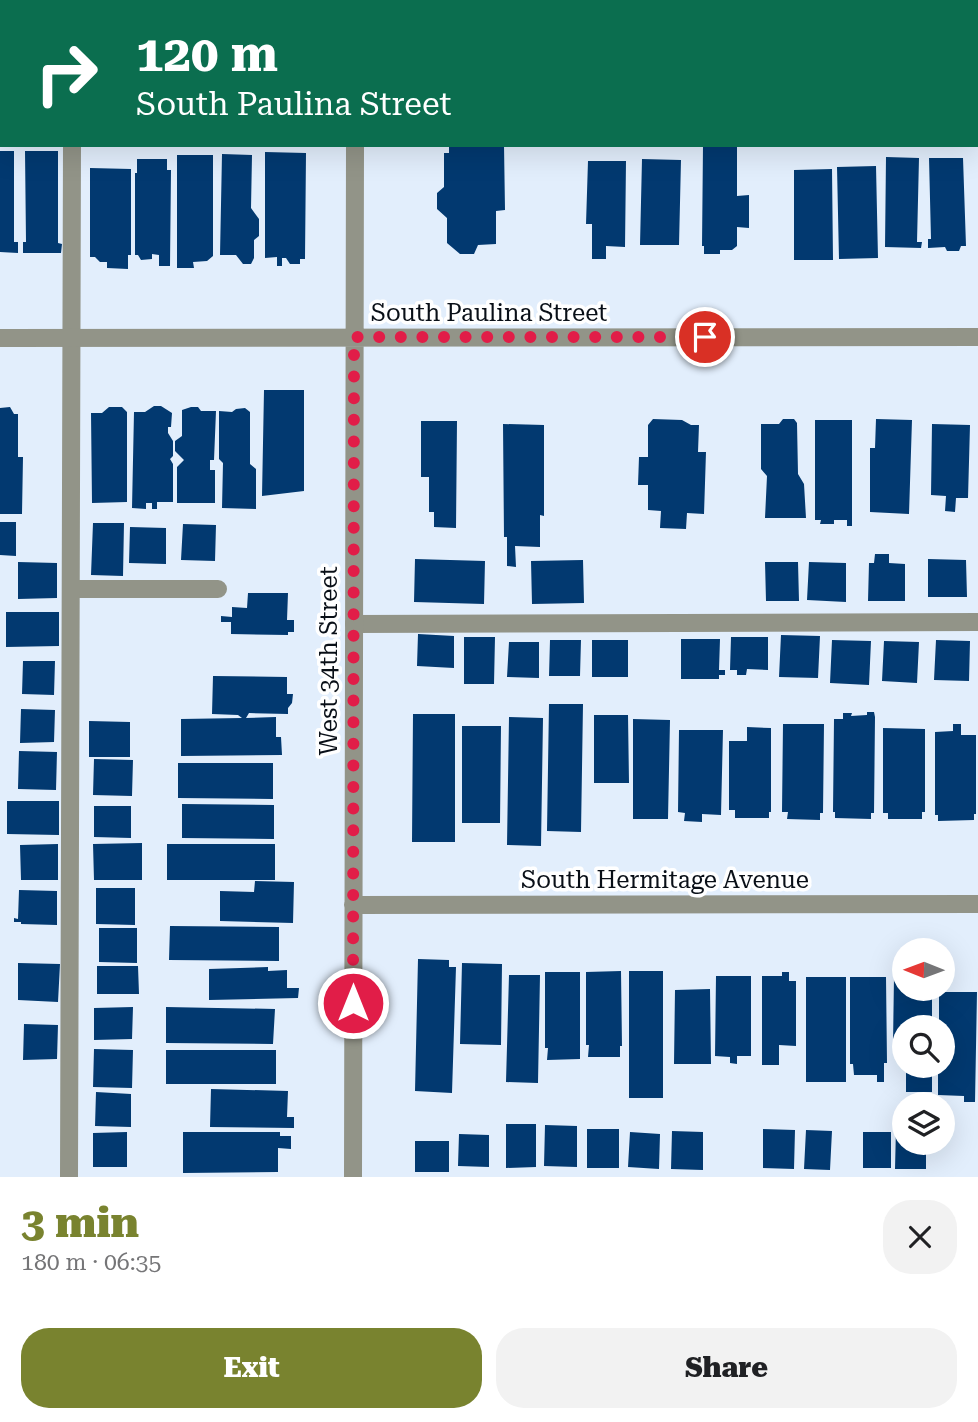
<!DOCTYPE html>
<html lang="en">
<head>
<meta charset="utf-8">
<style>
	body { margin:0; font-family:"Roboto Serif",serif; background:#f2f2f2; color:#202124; height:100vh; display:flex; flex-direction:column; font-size:26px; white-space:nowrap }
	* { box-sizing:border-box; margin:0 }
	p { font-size:23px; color:#757577 }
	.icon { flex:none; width:38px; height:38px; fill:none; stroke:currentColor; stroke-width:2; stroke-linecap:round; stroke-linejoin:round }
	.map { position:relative; height:1177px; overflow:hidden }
	.panel { display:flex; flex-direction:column; background:#fff; flex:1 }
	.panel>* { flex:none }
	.banner { position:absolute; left:0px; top:0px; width:978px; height:147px; box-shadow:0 7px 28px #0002; background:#0b6e4f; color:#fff; overflow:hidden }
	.needle { width:46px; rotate:271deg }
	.controls { position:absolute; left:892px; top:938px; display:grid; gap:14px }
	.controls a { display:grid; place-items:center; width:63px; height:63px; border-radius:50%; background:#fff; box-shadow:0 7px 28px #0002; font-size:35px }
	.pin { position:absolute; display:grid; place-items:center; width:60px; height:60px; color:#fff; margin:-30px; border:4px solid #fff; border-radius:50%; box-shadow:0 2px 7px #0007 }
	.me { position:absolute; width:77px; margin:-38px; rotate:0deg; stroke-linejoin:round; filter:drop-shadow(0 0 5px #0008) }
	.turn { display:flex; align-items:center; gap:24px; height:147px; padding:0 21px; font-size:32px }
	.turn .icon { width:91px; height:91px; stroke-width:2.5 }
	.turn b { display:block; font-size:49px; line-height:60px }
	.round { display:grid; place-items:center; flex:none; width:74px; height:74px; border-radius:28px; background:#f2f2f2 }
	.overview { display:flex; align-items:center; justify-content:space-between; height:119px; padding:0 21px }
	h1 { font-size:42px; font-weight:800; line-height:52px; color:#79832f }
	.action { display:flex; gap:14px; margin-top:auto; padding:14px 21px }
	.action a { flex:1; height:80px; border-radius:28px; background:#79832f; color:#fff; font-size:28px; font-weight:800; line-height:80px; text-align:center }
	.action a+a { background:#f2f2f2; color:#202124 }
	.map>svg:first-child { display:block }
	.building { fill:#023970 }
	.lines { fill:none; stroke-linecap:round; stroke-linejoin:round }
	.service { stroke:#929488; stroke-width:18 }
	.minor { stroke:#929488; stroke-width:18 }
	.route { stroke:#e11d48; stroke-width:12; stroke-dasharray:0 21.6 }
	.labels { text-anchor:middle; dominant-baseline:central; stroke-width:7; stroke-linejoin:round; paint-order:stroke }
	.street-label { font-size:24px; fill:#090f17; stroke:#fff }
</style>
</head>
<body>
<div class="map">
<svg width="978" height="1177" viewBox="0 0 978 1177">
	<rect width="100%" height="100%" fill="#e2eefc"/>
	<path class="building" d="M449,145H504L505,210L496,211V244L478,245L474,254H460L447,243V218L437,209V193L444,187V153H449Z
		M703,145H737V196L749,195V228L737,227V246L732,250H720V254H704V246H702Z
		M0,151H14V242H18V253L0,252Z
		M25,151H58V243L62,244L61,253H23V242H26Z
		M265,152L306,153L305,259H300V264H290L286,258H282V266H277V257L265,258Z
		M222,154L252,155L251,208L259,219V236L254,240V258L251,264H243L236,255H220Z
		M177,155H213V256L207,261L193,262L194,268H177Z
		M886,157L919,158L917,242H922L921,248L885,247Z
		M929,158H963L966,246H961L959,251H947L945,247L928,248V239H931Z
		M137,159H167V170H171L170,266H159V255L152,254V259L141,260L138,255H135V173H137Z
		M642,159L681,160L679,245H640Z
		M588,161H626L625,247L606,246V259H592V224H586Z
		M876,166L878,258L839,259L837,167Z
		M90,168L131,169V255H128V269L107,268V262H100L95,257H90Z
		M832,169L833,260H794V170Z
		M264,390H304V491L262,496Z
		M154,406H161L172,413L171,427H168V433L173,441V456L170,459L173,464V502H157V509H152V503H146V509L132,508L134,412H145Z
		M10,407L14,414H18V457H23L22,514H0V408Z
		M109,407H122L127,412V502L92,503L91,413H102Z
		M191,407H198L201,411H216L214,460H210V470H215V503H177V467L184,460L175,451V441L182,436V410Z
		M245,408L250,412V464L256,469V509L222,508L223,463L219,459V411L232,412L236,409Z
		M653,419L682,420L691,425H699L698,452H706L704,514L687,513L686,529L660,528L661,511L648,510V485H638L639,457H648V425Z
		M783,419H794L797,423L798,474L804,484L806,518H765L767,476L761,469V424H779Z
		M876,419L912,420L909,514L870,512V448H875Z
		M815,420H852V526H847V520H834V524H820L821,520H815Z
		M421,421H457L456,528L434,527V512H429V477H421Z
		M503,424L544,425V516L540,515V547L515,546L516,567L507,566V537H504Z
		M932,424L970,425L968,498H956L955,512L945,511L946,496L931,495Z
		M0,522H16V556L0,555Z
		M93,523H124L123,576L91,575Z
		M183,524L216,525L215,561L181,560Z
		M130,527L166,528V564L129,563Z
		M875,554H889V563L905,564V601H868L869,563H874Z
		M415,559L485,561L484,604L414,602Z
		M928,559L966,560L967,597H928Z
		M583,560L584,603L532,604L531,561Z
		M18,562L57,563V598L18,599Z
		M765,562H798L799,601H766Z
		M809,562L846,563V602L807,600Z
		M248,593H288L287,620H294V632H288V635L231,634V622H221V616L232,617V607L247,608Z
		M6,612H59V646L6,647Z
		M418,634L454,636V668L417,666Z
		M781,635L820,636L818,678L779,677Z
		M464,637H495L494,684H464Z
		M731,637H768V670L747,669L746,675H737V670H730Z
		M681,639H720L719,670H725V675H719V679H681Z
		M550,640H581L580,676H549Z
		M592,640H628V677H592Z
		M832,640L871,641L869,685L830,683Z
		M936,640L970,641L969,681L934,680Z
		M884,641L919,642L917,683L882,681Z
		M509,642H539V678L507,677Z
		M23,661H55L54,695L22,694Z
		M213,676L287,677V694H293L292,703L288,708V714L249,713L246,718L276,717V737H281L282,755L181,756V719L242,718L238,715L212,714Z
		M549,704H583L581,832L547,831Z
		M21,709L55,710L54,742L20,743Z
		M867,712H874L875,717L874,813H871V819L835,818V812H833L834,719H843V713H852L851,716L867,715Z
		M413,714H455V842H412Z
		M594,715H628L629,783H594Z
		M509,717L543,718L541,846L507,845Z
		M633,719L670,720L668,819H633Z
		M89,721L130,722V757H89Z
		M783,724H824L823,813H820V820L787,819L788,812H782Z
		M953,724H961V735H976V814H974V820L938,821V815H935V732L953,731Z
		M462,726H501L500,823H462Z
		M747,727L771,728V812H769V818H735V810H729V741H747Z
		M883,728L925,729V812H922V819H888V813H883Z
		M679,730H723L721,815L702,814V822L684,821L685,813L678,812Z
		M19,751L57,752L56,790L18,789Z
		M94,759L133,760L132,796L93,795Z
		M178,763H273V799L178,798Z
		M7,801H59V835L7,834Z
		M182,804L274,805V839L182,838Z
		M94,806H131V838L94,837Z
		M142,843V880H94L93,844Z
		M58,844V880H21L20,845Z
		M167,844H275V880H167Z
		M255,881L294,882L293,923L220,921V891L254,892Z
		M96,888H135V925L96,924Z
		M19,890L57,891V925L21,924V922H14V918L18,919Z
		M170,926L279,927V961L169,960Z
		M99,928H137V963L99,962Z
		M418,959L449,960V967H456L452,1093L415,1091Z
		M18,963L60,964L58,1002L18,1000Z
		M462,963L502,964L501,1045L460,1044Z
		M97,966H138L139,994H97Z
		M268,967V971L287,970V988H299L298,998L209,1000V969Z
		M621,971L622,1046H620V1057H588L589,1045H586V972Z
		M629,971H663V1098H629Z
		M545,972H580V1059L547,1060L548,1048H545Z
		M782,972H789V981H796V1046L779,1045V1065H762V976H782Z
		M509,975H540L538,1083L506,1082Z
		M716,976H751V1056H737V1064L730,1063V1057L715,1056Z
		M806,977H846V1082H806Z
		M850,977H886L887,1063H884V1082H877V1075H854L853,1064H850Z
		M894,977H905V989H932V1027H905V1044H893Z
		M710,989L711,1064H674L675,990Z
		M939,992H977L975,1102H964V1096L938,1095V1066H943V1027H939Z
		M133,1007L132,1039L94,1040V1008Z
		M166,1007L275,1009L273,1044L166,1043Z
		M24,1024L58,1025L57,1059L23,1060Z
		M94,1049L133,1050L132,1088L93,1087Z
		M166,1050H276V1084H166Z
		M906,1066H932V1092H906Z
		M211,1089L288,1091L287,1117H294V1128L210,1127Z
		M96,1092L131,1094V1127L95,1126Z
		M506,1124H536V1167L506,1168Z
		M545,1125L577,1126V1167L544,1166Z
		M896,1128H905V1143H926V1169H895Z
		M587,1129H619V1168H587Z
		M763,1129L795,1130L794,1169L763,1168Z
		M806,1130L832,1131L830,1170L804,1169Z
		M672,1131L703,1132V1170L671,1169Z
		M127,1132V1167H93V1133Z
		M183,1132H280V1136H291V1149L278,1148V1172L183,1173Z
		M630,1132L660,1134L659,1169L628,1167Z
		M863,1132H891V1168H863Z
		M459,1134L489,1135V1167L458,1166Z
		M415,1141H449V1172H415Z"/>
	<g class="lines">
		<path class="service" d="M73,2V0
			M976,54H978
			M0,90H2
			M72,589H218
			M354,624L978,622
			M69,1177L72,145"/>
		<path class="minor" d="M355,2V0
			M0,338L978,337
			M353,905L978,904
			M353,1177L355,145"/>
	</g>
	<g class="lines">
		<path class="route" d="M353,1003L354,337H705"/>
	</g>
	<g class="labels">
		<g class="street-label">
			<text x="489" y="313">South Paulina Street</text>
			<text transform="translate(329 661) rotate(-90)">West 34th Street</text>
			<text x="665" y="880">South Hermitage Avenue</text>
		</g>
	</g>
</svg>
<div class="controls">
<a><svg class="needle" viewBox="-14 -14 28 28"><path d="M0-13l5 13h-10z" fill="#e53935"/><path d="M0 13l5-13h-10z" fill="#757577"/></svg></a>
<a><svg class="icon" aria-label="search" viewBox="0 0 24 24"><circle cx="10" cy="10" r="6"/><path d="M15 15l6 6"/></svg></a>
<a><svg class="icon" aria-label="layers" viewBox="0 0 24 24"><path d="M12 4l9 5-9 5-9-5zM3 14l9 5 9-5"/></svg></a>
</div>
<div class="pin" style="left:705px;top:337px;background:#d93025"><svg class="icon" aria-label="arrive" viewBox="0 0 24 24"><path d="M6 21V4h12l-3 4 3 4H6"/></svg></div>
<svg class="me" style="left:353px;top:1003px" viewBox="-20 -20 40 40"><circle r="17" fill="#e11d48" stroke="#fff" stroke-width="3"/><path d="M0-11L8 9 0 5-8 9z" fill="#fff"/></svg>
<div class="banner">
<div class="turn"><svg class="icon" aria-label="right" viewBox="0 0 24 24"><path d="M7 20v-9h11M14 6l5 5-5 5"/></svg><div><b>120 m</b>South Paulina Street</div></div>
</div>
</div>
<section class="panel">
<div class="overview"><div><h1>3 min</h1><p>180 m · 06:35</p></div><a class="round"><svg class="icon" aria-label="close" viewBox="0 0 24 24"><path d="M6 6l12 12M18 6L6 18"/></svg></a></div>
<div class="action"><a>Exit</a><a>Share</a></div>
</section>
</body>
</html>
